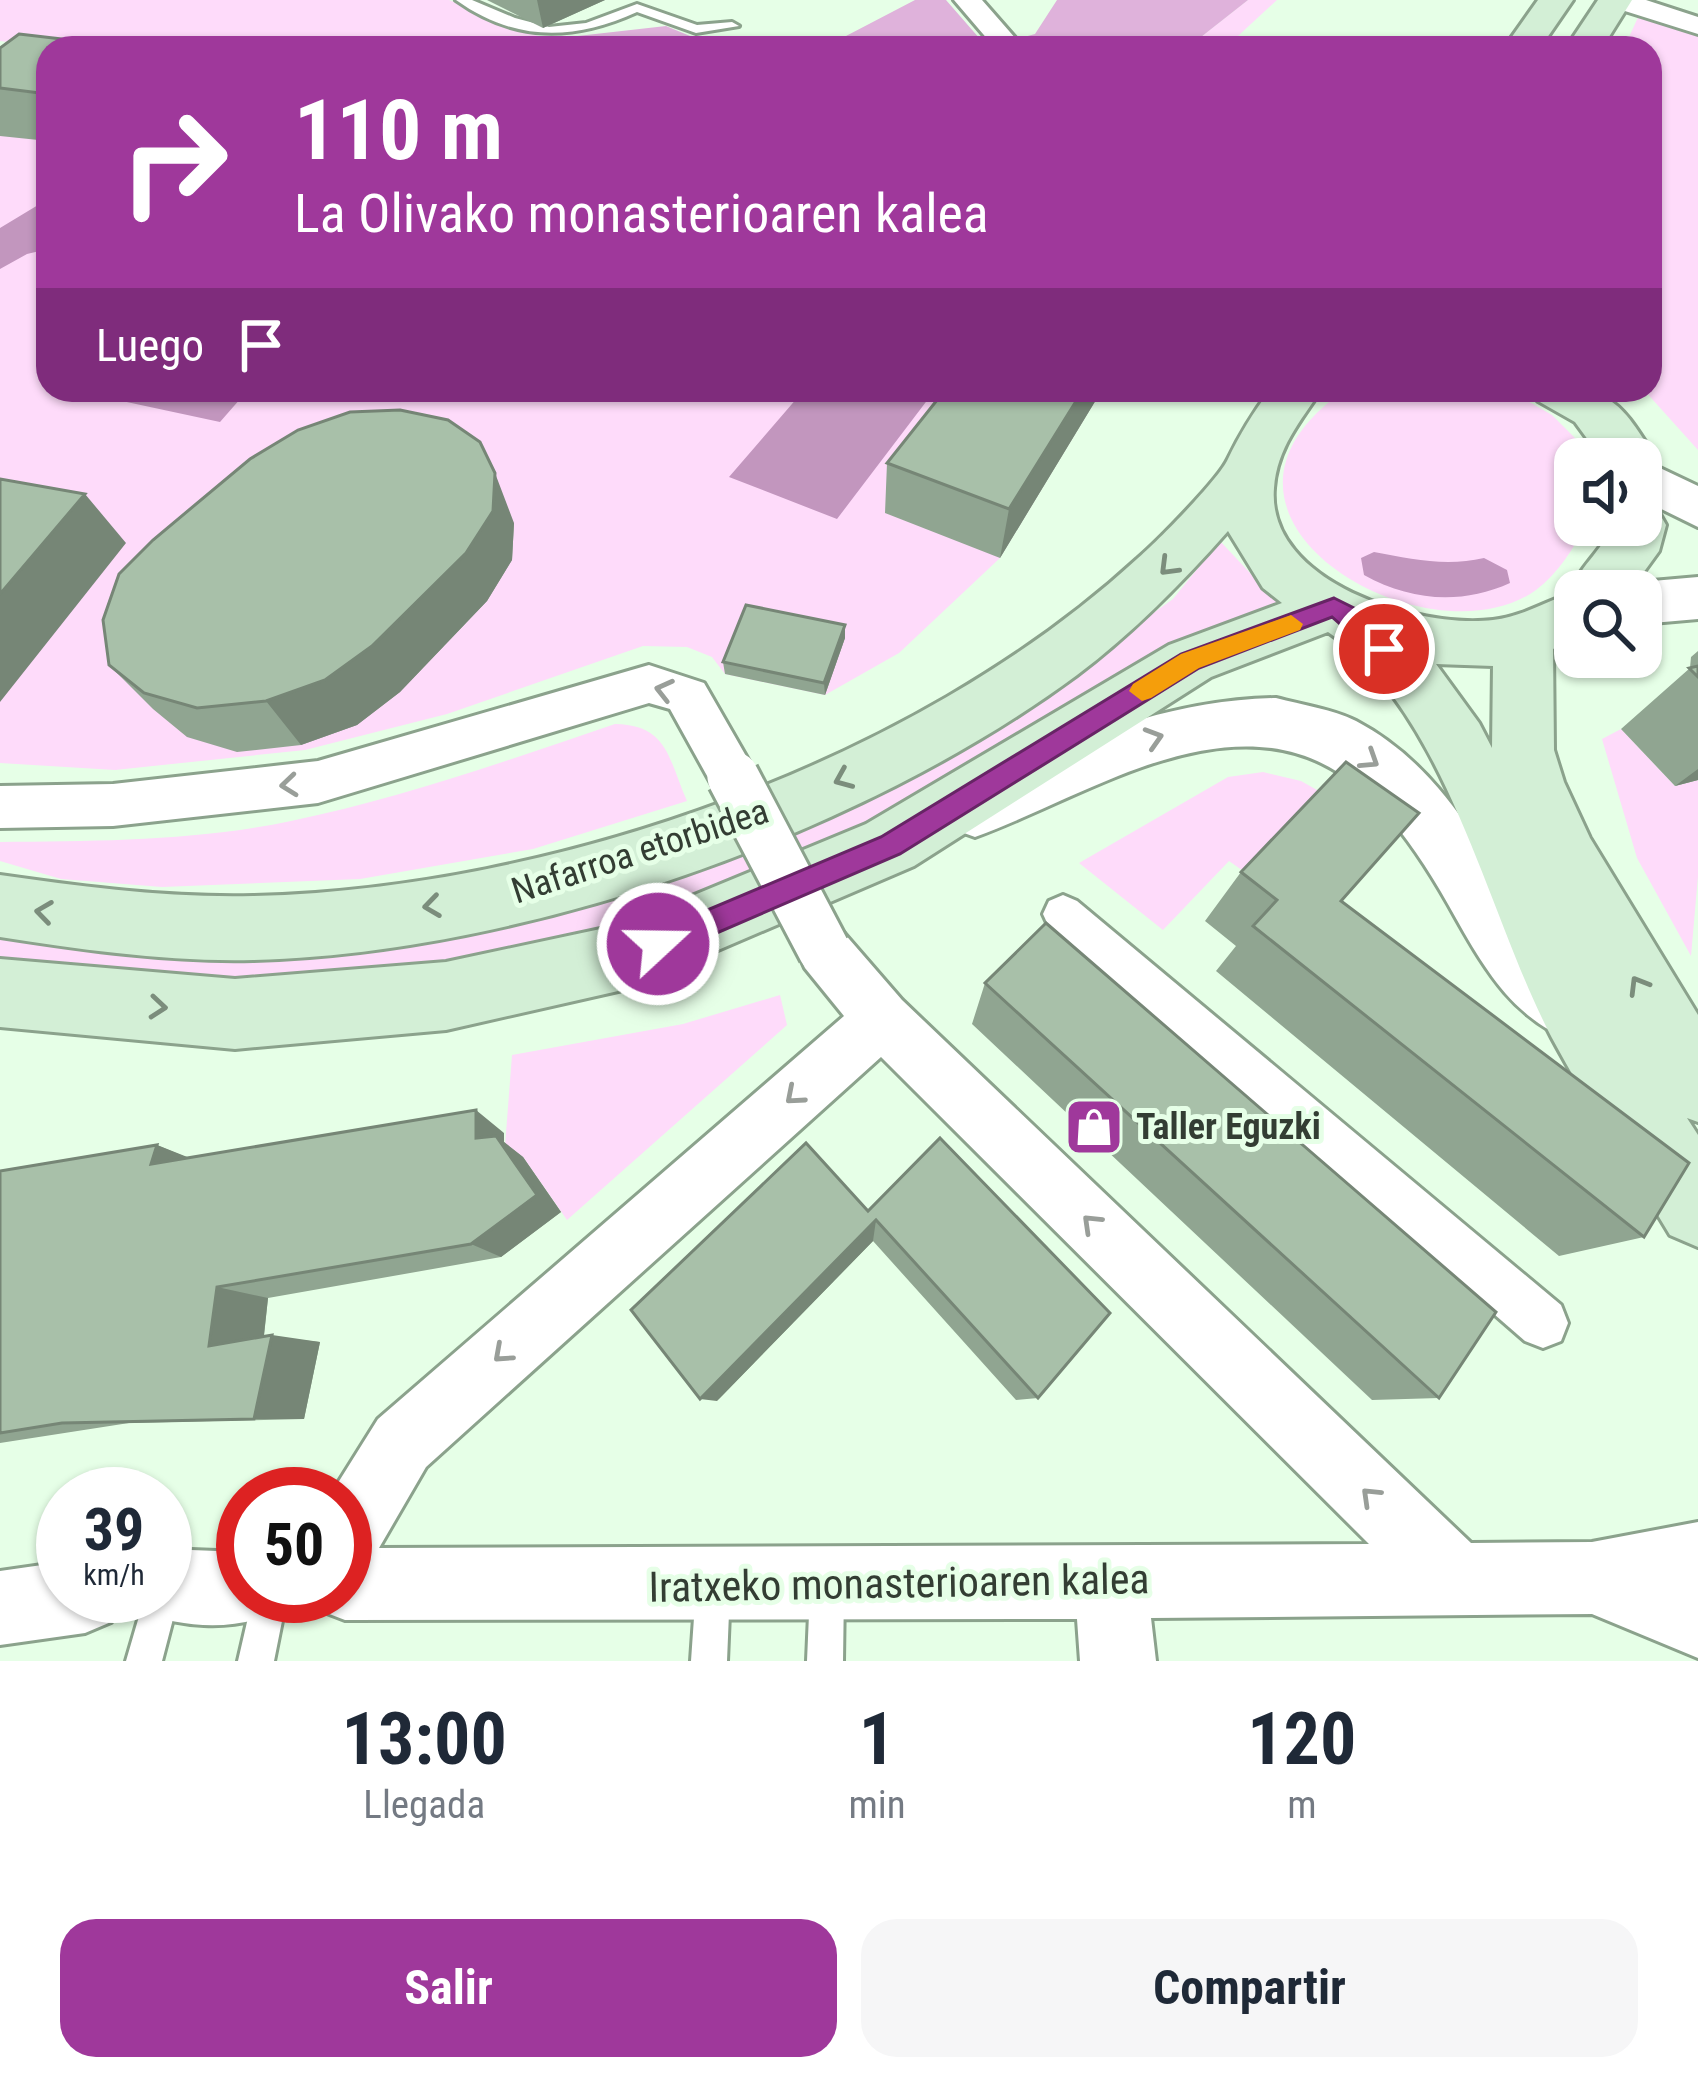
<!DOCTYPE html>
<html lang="es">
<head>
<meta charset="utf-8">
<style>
	body { margin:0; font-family:"Roboto Condensed",sans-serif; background:#f6f6f7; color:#1f2937; height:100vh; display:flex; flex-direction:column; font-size:45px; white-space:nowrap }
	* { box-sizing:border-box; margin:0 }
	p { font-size:39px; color:#747a83 }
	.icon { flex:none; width:66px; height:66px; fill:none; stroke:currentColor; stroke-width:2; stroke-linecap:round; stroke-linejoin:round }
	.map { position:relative; height:1661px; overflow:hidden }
	.details { display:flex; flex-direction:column; background:#fff; flex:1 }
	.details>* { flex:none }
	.guide { position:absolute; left:36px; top:36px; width:1626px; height:366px; border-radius:36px; box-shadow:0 3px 9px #0004; background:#9f389b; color:#fff; overflow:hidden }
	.fabs { position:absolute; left:1554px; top:438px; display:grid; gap:24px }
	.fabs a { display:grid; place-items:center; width:108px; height:108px; border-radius:24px; background:#fff; box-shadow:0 3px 9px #0004; font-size:60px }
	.speed { position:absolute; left:36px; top:1467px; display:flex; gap:24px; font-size:60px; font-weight:700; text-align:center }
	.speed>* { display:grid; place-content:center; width:156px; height:156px; border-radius:50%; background:#fff; box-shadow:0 3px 9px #0004; line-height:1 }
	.speed small { font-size:30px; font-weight:400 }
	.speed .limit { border:18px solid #d22; background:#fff; color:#111 }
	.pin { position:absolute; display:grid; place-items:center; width:102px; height:102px; color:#fff; margin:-51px; border:6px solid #fff; border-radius:50%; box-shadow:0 3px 12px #0007 }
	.me { position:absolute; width:132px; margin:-66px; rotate:69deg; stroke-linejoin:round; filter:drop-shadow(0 0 9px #0008) }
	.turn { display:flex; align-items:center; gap:42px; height:252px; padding:0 60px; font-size:54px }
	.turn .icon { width:156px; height:156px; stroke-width:2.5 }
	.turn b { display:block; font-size:84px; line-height:102px }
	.then { display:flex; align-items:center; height:114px; padding:0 60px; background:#0003; gap:24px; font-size:45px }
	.eta { display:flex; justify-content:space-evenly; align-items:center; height:204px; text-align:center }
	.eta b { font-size:72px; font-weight:700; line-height:84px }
	.cta { display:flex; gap:24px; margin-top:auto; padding:24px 60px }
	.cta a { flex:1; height:138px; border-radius:36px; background:#9f389b; color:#fff; font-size:48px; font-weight:700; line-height:138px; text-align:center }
	.cta a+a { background:#f6f6f7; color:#1f2937 }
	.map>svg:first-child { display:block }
	.green { fill:#fedbfa }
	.forest { fill:#dfb2db }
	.water { fill:#c296be }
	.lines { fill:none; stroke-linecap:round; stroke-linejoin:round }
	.service-casing { stroke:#8ba28c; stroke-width:6 }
	.pedestrian-casing { stroke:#8ba28c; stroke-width:6 }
	.minor-casing { stroke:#8ba28c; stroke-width:6 }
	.tertiary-casing { stroke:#8ba28c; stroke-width:6 }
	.secondary-casing { stroke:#8ba28c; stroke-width:6 }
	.service { fill:#fff; fill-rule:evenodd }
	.pedestrian { fill:#fff; fill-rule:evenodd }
	.minor { fill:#fff; fill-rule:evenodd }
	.tertiary { fill:#fff; fill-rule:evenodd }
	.secondary { fill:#d3efd6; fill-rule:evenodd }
	.minor-bridge-casing { stroke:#8ba28c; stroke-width:57; stroke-linecap:butt }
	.minor-bridge { stroke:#fff; stroke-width:51 }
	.wall { fill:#90a591 }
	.shaded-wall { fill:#768676 }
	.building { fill:#a8c0a9; stroke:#768676; stroke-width:3 }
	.oneway { stroke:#7b8d7c }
	.oneway2 { stroke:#999e99 }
	.route { fill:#9f389b; stroke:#672465; stroke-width:3 }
	.slow { fill:#f59e0b }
	.labels { text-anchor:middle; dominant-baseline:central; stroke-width:10; stroke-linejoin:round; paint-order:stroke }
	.street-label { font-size:36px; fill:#333d33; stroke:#e6ffe7 }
	.poi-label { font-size:36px; font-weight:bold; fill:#333d33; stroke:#e6ffe7; text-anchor:start }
	.near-street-label { font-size:42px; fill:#333d33; stroke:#e6ffe7 }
</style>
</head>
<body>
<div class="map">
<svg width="1698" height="1661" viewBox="0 0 1698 1661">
	<rect width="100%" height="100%" fill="#e6ffe7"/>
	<path class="green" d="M0,0H449L538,36L532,48H54L0,41Z
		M1248,0H1277L1225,48H1187Z
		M1640,13L1698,32V450L1644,390H1650V48H1624Z
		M0,79L48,85V390H1102L1000,558L899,653L825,695L725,674L712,657L687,647L643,646L447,714L305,750L115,770L0,763Z
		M1345,390H1508L1552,415L1587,450L1589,459H1575V525H1587C1573,548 1558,574 1536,590C1428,668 1163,516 1345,390Z
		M1220,541L1281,606L875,833L632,928L473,965L341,978L157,981L0,966V932L443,931L1050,687L1173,599Z
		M615,724C668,725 668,758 687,801L533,849L360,879L162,887L61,879L0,861V842C97,841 196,841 291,821C402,798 509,760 615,724Z
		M1621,729L1675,786L1698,780V876L1691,956L1637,858L1602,739Z
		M1263,772L1301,781L1326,795L1249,875L1229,861L1163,930L1079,863L1228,777Z
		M780,995L787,1025L567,1220L523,1157L504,1159L512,1055L683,1024Z"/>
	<path class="forest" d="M915,0H946L987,47L1035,34L1057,0H1248L1187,48H823Z
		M666,26L719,48H532L538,36L560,38Z"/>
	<path class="water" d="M48,199V249L27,254L0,269V228Z
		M133,390H248L220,422L122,401Z
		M804,390H935L837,519L729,477Z
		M1374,552C1411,559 1446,567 1484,558L1507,570L1510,583C1461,605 1411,601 1364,575L1361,558Z"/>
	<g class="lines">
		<defs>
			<path id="service" d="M456,0H472L515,18L549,27L586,23L637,4L697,25L732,22L739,26L696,33L637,12C573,41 515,42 456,0Z
				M713,1572L725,1577L730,1589L727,1661H691L696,1589L701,1577Z
				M827,1574L839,1579L844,1591L843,1661H807L810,1591L815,1579Z
				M165,1580L174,1584L179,1596L162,1661H126L145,1596H165Z
				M253,1596H287L274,1661H238Z"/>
			<path id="pedestrian" d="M1063,895L1077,901L1561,1305L1568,1323L1561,1341L1543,1348L1525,1341L1049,927L1043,914L1049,901Z"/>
			<path id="minor" d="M954,0H982L1024,48H995Z
				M1606,0H1646L1698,17V34L1609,6Z
				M649,665L704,683L758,777L750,792L733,798L716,792L670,709L649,703L318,803L113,826L0,828V786L113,784L318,761Z
				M824,925L843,932L902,1000L1471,1543L1592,1542L1698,1522V1658L1592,1614L1151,1618L1156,1661H1080L1077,1619L345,1620L319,1610L314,1596H345V1494H331L378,1419L844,1016L805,968L797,950L805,932ZM881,1057L1369,1544L379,1548L426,1467Z
				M165,1549L243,1552V1596H277L269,1615C229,1631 179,1627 139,1611L133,1596H165Z
				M63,1562V1596H122L111,1622L85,1633L0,1645V1571Z"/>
			<path id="tertiary" d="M1640,459H1641L1698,486V527L1641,499Z
				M1698,577V619L1641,624V591H1620L1641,582Z
				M1276,698C1302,705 1332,709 1356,721C1447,769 1483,857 1541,936C1562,965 1594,976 1609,1009L1599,1032L1574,1042C1515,1019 1487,973 1457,920C1372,765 1295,705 1118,776C1070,795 1024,819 975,837L953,829L944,810L953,791C1058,747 1160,700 1276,698Z"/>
			<path id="secondary" d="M1538,0H1573L1540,48H1504Z
				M1598,0H1632L1602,48H1566Z
				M1270,390H1321C1300,422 1277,448 1274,488C1266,583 1419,629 1493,620C1521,617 1545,602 1571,593C1577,568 1603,551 1612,525H1641V506L1658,511L1666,525L1659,551L1630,591H1575V639L1553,649L1554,750L1564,782L1590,838L1698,1015V1122L1687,1118L1698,1135V1247L1670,1235C1631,1170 1588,1105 1552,1038C1487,915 1447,712 1328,632L1211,677L914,866L627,989L446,1030L235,1049L0,1027V959L235,979L446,962L624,924L866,824L1169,645L1282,603L1263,588L1228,531C1182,583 1133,633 1077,675C861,835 523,953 253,960C168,962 84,950 0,937V875C84,887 168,898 253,896C553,889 915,763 1137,559C1157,542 1219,479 1228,459C1240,434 1253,413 1270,390ZM1436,664L1493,666L1492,748L1479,723Z
				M1530,390C1608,390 1614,390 1656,459L1648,472L1641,474V459H1602L1575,422L1538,401Z"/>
		</defs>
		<use href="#service" class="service-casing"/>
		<use href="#pedestrian" class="pedestrian-casing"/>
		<use href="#minor" class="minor-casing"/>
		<use href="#tertiary" class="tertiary-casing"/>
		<use href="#secondary" class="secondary-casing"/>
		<use href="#service" class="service"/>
		<use href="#pedestrian" class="pedestrian"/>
		<use href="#minor" class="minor"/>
		<use href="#tertiary" class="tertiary"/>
		<use href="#secondary" class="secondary"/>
		<defs>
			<path id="minor-bridge" d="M733,777L824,950"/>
		</defs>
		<use href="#minor-bridge" class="minor-bridge-casing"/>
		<use href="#minor-bridge" class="minor-bridge"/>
	</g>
	<path class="wall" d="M487,0H605L543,28Z
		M0,48H48V141L0,136Z
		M1102,390L1000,558L885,513L887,463Z
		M514,523L512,560L487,601L400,692L357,725L301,745L237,752L187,737L153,709L109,665Z
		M845,625V638L825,695L725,674L723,662Z
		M1698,651V780L1675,786L1621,729L1690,668L1691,657Z
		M1241,872L1341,901L1644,1237L1559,1256L1216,971L1236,946L1205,921Z
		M985,983L1439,1398L1372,1400L972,1024Z
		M504,1133V1142L523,1157L561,1212L501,1257L268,1298L264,1336L320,1342L304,1419L129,1423L0,1443V1171L157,1145L188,1158Z
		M868,1211L1038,1398L1016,1400L873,1241L717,1401Z"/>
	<path class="shaded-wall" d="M537,0H605L543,28Z
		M1083,390H1102L1000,558L1009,509Z
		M495,473L514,523L512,560L487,601L400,692L357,725L301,745L266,701Z
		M85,494L126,543L0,702V594Z
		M845,625V638L825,695L824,683Z
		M1698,769V780L1675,786Z
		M476,1110L504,1133V1142L523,1157L561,1212L501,1257L471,1244Z
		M157,1145L210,1166L151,1164Z
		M876,1220L873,1241L717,1401L700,1399Z
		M217,1287L268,1298L262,1352L209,1346Z
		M272,1335L320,1342L304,1419H254Z"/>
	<path class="building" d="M19,34L139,48H48V94L0,88V48Z
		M945,390H1083L1009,509L887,463Z
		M400,410L448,420L480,442L495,473L493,511L466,553L372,646L325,680L266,701L197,708L144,693L109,665L103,620L119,574L153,540L250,459L298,430L350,412Z
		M0,479L85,494L0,594Z
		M746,605L845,625L824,683L723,662Z
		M1698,666V677L1689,668Z
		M1346,762L1419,813L1341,901L1689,1163L1644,1237L1253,926L1277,900L1241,872Z
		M1046,923L1496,1312L1439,1398L985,983Z
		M476,1110V1138L496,1136L537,1195L471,1244L217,1287L209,1346L272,1335L254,1419L62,1423L0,1433V1171L157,1145L151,1164Z
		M940,1138L1110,1313L1038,1398L876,1220L700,1399L631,1310L806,1143L868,1211Z"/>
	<defs><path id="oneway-chevron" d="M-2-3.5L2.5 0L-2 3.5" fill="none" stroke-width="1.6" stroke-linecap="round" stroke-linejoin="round" transform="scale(3)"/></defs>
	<g class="oneway">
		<use href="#oneway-chevron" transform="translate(1168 567) rotate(135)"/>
		<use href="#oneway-chevron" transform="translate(843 779) rotate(157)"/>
		<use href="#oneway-chevron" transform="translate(432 906) rotate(172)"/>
		<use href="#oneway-chevron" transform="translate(44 912) rotate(-172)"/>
		<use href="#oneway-chevron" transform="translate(1638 985) rotate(-121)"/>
		<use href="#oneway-chevron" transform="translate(158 1007) rotate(5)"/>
	</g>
	<g class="oneway2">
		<use href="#oneway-chevron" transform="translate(664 690) rotate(-166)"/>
		<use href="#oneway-chevron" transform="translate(1154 738) rotate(-17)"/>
		<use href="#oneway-chevron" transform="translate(1370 760) rotate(33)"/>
		<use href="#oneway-chevron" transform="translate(289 785) rotate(174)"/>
		<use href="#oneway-chevron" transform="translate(794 1096) rotate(139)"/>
		<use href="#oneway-chevron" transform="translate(1091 1223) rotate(-136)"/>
		<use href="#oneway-chevron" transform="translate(502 1354) rotate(138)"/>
		<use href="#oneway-chevron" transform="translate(1370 1496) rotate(-136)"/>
	</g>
	<path class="route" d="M1334,598L1364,613L1393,642V655H1375L1332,617L1199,668L900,854L668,954L658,958L648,954L644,944L648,935L881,837L1181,654Z"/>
	<path class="slow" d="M1291,615L1303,624L1300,630L1199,668L1151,698L1142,701L1129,691L1133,684L1181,654Z"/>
	<defs>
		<symbol id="shop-square" viewBox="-11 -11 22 22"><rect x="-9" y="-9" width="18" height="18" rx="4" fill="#9f389b" stroke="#e6ffe7"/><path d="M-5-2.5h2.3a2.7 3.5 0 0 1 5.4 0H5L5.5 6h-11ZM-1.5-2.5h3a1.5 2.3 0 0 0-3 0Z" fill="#fff"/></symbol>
	</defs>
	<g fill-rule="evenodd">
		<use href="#shop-square" x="1061" y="1094" width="66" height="66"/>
	</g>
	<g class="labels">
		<g class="street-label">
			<text transform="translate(640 851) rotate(-18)">Nafarroa etorbidea</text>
		</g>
		<g class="poi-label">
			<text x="1136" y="1127">Taller Eguzki</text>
		</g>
		<g class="near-street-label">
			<text transform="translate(899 1583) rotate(-1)">Iratxeko monasterioaren kalea</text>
		</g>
	</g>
</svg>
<div class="fabs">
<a><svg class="icon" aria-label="sound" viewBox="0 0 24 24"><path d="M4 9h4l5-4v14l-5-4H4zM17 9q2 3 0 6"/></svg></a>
<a><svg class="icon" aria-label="search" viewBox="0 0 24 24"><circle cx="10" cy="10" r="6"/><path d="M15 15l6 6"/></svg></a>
</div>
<div class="speed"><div>39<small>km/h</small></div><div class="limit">50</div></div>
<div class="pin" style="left:1384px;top:649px;background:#d93025"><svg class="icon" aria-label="arrive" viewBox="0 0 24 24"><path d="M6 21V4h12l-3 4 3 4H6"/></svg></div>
<svg class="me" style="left:658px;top:944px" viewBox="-20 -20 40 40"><circle r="17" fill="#9f389b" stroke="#fff" stroke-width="3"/><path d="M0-11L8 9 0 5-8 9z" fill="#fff"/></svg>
<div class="guide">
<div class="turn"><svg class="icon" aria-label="right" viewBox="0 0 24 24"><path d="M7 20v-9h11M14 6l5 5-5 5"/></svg><div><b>110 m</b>La Olivako monasterioaren kalea</div></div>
<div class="then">Luego<svg class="icon" aria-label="arrive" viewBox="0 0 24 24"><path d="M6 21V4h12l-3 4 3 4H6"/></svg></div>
</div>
</div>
<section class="details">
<div class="eta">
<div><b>13:00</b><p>Llegada</p></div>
<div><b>1</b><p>min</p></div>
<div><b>120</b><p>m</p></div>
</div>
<div class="cta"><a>Salir</a><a>Compartir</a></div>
</section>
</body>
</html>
